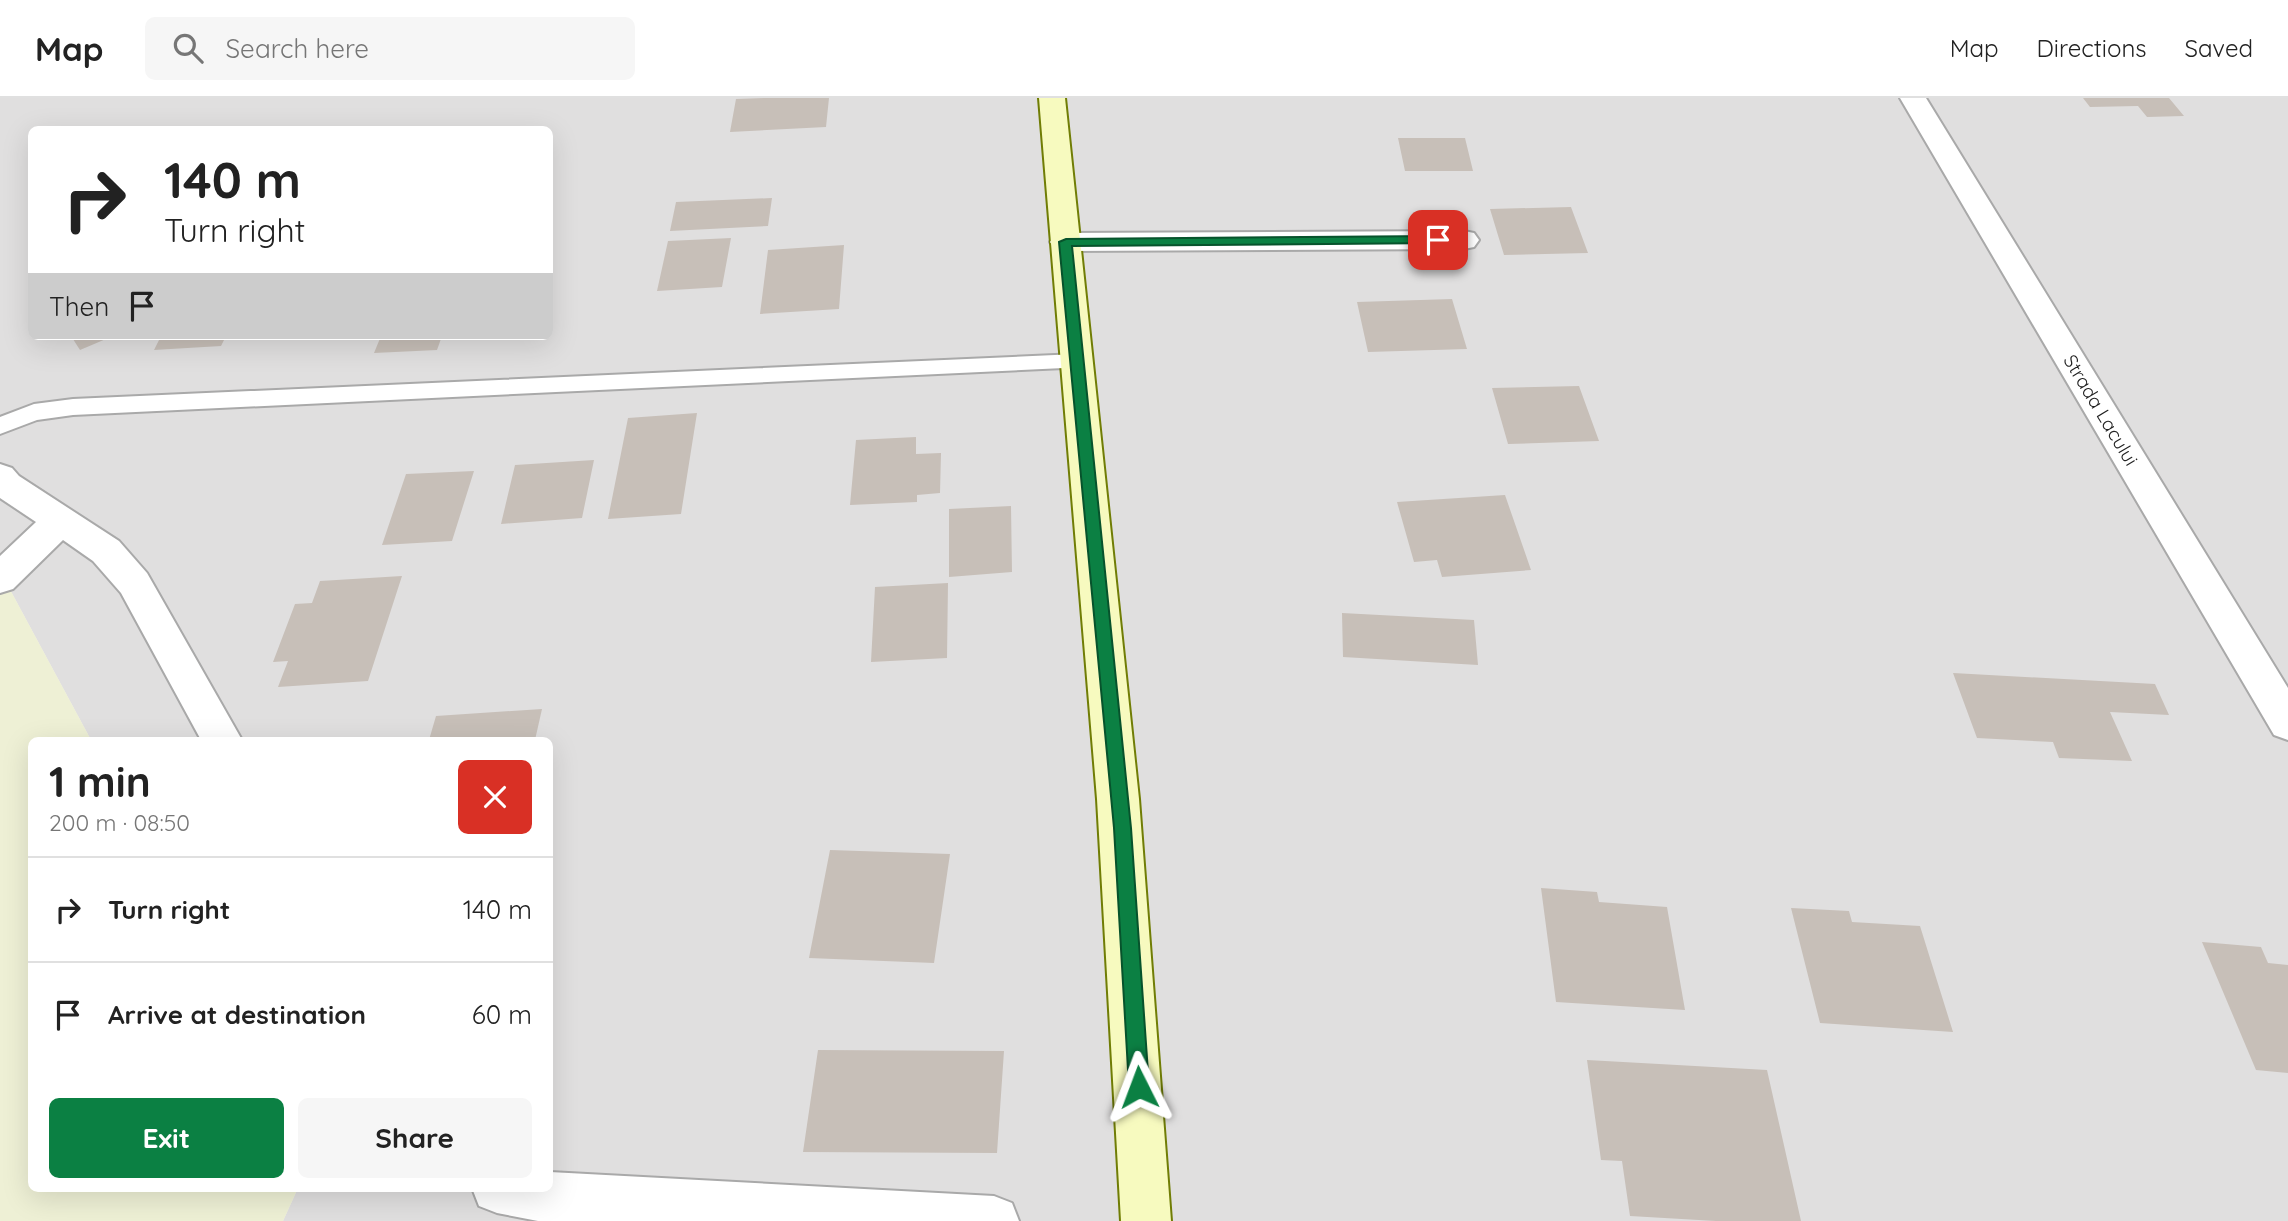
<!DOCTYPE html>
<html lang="en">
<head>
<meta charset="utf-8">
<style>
	body { margin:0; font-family:Quicksand,sans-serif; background:#f6f6f6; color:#222; height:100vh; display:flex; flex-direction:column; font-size:26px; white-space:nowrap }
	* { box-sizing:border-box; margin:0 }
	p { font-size:23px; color:#767676 }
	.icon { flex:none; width:38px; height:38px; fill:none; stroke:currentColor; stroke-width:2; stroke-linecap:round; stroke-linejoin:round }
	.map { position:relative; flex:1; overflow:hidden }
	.drawer { position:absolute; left:28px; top:639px; width:525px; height:455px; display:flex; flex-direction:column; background:#fff; border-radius:10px; box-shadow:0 7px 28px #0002 }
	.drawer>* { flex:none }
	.hud { position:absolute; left:28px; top:28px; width:525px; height:214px; border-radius:10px; box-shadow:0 7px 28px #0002; background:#fff; color:#222; overflow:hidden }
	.pin { position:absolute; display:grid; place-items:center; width:60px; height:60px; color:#fff; margin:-30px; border-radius:14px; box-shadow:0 4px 10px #0006 }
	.me { position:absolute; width:77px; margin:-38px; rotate:357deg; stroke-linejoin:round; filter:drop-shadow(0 0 5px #0008) }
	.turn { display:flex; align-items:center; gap:24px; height:147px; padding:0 21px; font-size:32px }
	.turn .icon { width:91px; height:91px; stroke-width:2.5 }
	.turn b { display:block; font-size:49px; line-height:60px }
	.then { display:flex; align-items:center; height:66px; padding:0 21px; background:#0003; gap:14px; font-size:26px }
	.round { display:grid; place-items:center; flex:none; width:74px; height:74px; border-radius:10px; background:#f6f6f6 }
	.overview { display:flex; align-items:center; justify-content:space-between; height:119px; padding:0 21px }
	h1 { font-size:42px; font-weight:800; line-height:52px }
	.primary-button { display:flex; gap:14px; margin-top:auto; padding:14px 21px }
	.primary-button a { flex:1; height:80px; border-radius:10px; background:#0b8043; color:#fff; font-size:28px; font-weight:800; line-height:80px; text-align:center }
	.primary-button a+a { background:#f6f6f6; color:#222 }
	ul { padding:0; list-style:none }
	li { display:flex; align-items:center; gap:21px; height:105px; padding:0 21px; border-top:2px solid #e0e0e0 }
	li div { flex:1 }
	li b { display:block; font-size:26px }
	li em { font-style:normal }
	header { display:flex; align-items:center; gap:42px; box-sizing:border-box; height:98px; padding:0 35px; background:#fff; border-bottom:2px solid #e0e0e0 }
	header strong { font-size:33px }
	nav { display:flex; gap:38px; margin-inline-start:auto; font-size:24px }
	.search { width:490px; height:63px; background:#f6f6f6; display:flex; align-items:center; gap:18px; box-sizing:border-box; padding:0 24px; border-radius:10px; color:#767676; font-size:26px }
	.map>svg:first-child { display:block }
	.residential { fill:#e0dfdf; fill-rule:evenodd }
	.farmland { fill:#eef0d5 }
	.building { fill:#c7bfb8 }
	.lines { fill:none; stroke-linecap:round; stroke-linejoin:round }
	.service-casing { stroke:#a9a9a9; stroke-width:4 }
	.minor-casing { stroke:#a9a9a9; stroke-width:4 }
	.secondary-casing { stroke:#707d05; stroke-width:4 }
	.service { fill:#fff; fill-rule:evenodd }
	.minor { fill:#fff; fill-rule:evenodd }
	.secondary { fill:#f7fabf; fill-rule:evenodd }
	.route { fill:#0b8043; stroke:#07532c; stroke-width:2 }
	.labels { text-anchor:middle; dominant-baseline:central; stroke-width:5; stroke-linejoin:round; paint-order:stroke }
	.street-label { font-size:19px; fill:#222; stroke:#fff }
</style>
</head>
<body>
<header>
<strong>Map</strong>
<div class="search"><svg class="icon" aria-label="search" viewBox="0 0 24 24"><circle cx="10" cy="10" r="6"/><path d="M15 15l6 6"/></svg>Search here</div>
<nav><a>Map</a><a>Directions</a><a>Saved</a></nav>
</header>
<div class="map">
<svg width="2288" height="1123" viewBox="0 0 2288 1123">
	<rect width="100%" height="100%" fill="#f2efe9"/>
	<path class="residential" d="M0,0H2288V1123H283L298,1090H550V642H91L0,473ZM32,32H550V238H32Z"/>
	<path class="farmland" d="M0,473L91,642H32V1090H298L283,1123H0Z"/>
	<path class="building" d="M764,0H829L826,29L730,34L736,1Z
		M2083,0H2169L2184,18L2147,19L2138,8L2090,9Z
		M1398,40H1465L1473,73H1405Z
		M772,100L768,128L670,133L676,104Z
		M1571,109L1588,155L1504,157L1490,111Z
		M731,140L722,189L657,193L668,143Z
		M844,147L839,211L760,216L768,152Z
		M1452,201L1467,251L1368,254L1357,204Z
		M71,238H113L80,252Z
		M161,238H226L221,248L154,252Z
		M381,238H442L437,252L374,255Z
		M1579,288L1599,343L1508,346L1492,290Z
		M697,315L681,416L608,421L628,320Z
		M916,339V356L941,355L940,395L917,397V404L850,407L856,342Z
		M594,362L582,420L501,426L515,367Z
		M474,373L452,443L382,447L406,376Z
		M1505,397L1531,472L1442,479L1437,462L1414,464L1397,404Z
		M1011,408L1012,474L949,479V411Z
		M402,478L368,583L278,589L288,563L273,564L295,506L312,505L320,483Z
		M948,485L947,560L871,564L875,489Z
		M1342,515L1474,522L1478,567L1343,559Z
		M1953,575L2155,586L2169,617L2110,614L2132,663L2059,660L2053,644L1977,640Z
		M542,611L535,642H429L436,618Z
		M830,752L950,756L934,865L809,860Z
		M1541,790L1597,794L1599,804L1667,809L1685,912L1556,904Z
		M1791,810L1849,813L1852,824L1920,828L1953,934L1820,925Z
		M2202,844L2261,849L2268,865L2288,867V975L2256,972Z
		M818,952L1004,953L997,1055L803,1054Z
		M1587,962L1767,972L1801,1123H1716L1630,1118L1622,1063L1601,1062Z"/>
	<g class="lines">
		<defs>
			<path id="service" d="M1077,256L1085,259L1088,264L1085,269L73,317L37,322L0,336V319L34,306L73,301Z"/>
			<path id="minor" d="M1900,0H1926L2288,590V642L2274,637Z
				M1464,133L1474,135L1479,142L1474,149L1464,151L1065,153L1055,151L1050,144L1055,137L1065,135Z
				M0,366L12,370L19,378L119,443L147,475L242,642H201L121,495L93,463L63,442L13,491L0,495V458L36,424L0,400Z
				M550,1074L994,1098L1012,1105L1019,1123H538L497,1115L479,1108L472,1090H550Z"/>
			<path id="secondary" d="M1039,0H1065L1139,701L1171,1123H1121L1097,701Z"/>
		</defs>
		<use href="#service" class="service-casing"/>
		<use href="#minor" class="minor-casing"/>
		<use href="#secondary" class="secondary-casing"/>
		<use href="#service" class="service"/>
		<use href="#minor" class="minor"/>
		<use href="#secondary" class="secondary"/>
	</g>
	<path class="route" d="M1438,138L1442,139V145L1072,148L1131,730L1149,989L1146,996L1139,999L1132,996L1129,989L1114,730L1059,144L1066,141Z"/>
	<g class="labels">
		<g class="street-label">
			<text transform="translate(2101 312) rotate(59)">Strada Lacului</text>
		</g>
	</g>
</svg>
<div class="pin" style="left:1438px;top:142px;background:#d93025"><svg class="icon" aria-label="arrive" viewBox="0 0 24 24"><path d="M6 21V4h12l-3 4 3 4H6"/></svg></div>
<svg class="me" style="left:1139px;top:989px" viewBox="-20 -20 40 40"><path d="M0-17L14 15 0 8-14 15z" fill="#0b8043" stroke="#fff" stroke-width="4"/></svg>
<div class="hud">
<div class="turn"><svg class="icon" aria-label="right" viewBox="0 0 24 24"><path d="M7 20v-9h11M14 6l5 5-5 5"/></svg><div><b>140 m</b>Turn right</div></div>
<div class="then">Then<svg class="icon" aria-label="arrive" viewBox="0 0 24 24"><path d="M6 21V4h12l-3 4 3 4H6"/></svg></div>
</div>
<section class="drawer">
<div class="overview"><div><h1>1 min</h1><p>200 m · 08:50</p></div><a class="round" style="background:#d93025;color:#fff"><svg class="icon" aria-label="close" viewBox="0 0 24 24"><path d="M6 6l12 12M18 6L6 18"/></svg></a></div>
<ul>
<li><svg class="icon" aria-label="right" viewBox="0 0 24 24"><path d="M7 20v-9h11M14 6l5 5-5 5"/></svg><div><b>Turn right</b></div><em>140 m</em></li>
<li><svg class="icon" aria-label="arrive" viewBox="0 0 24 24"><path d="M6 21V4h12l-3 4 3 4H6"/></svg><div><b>Arrive at destination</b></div><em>60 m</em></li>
</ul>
<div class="primary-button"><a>Exit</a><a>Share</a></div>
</section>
</div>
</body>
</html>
